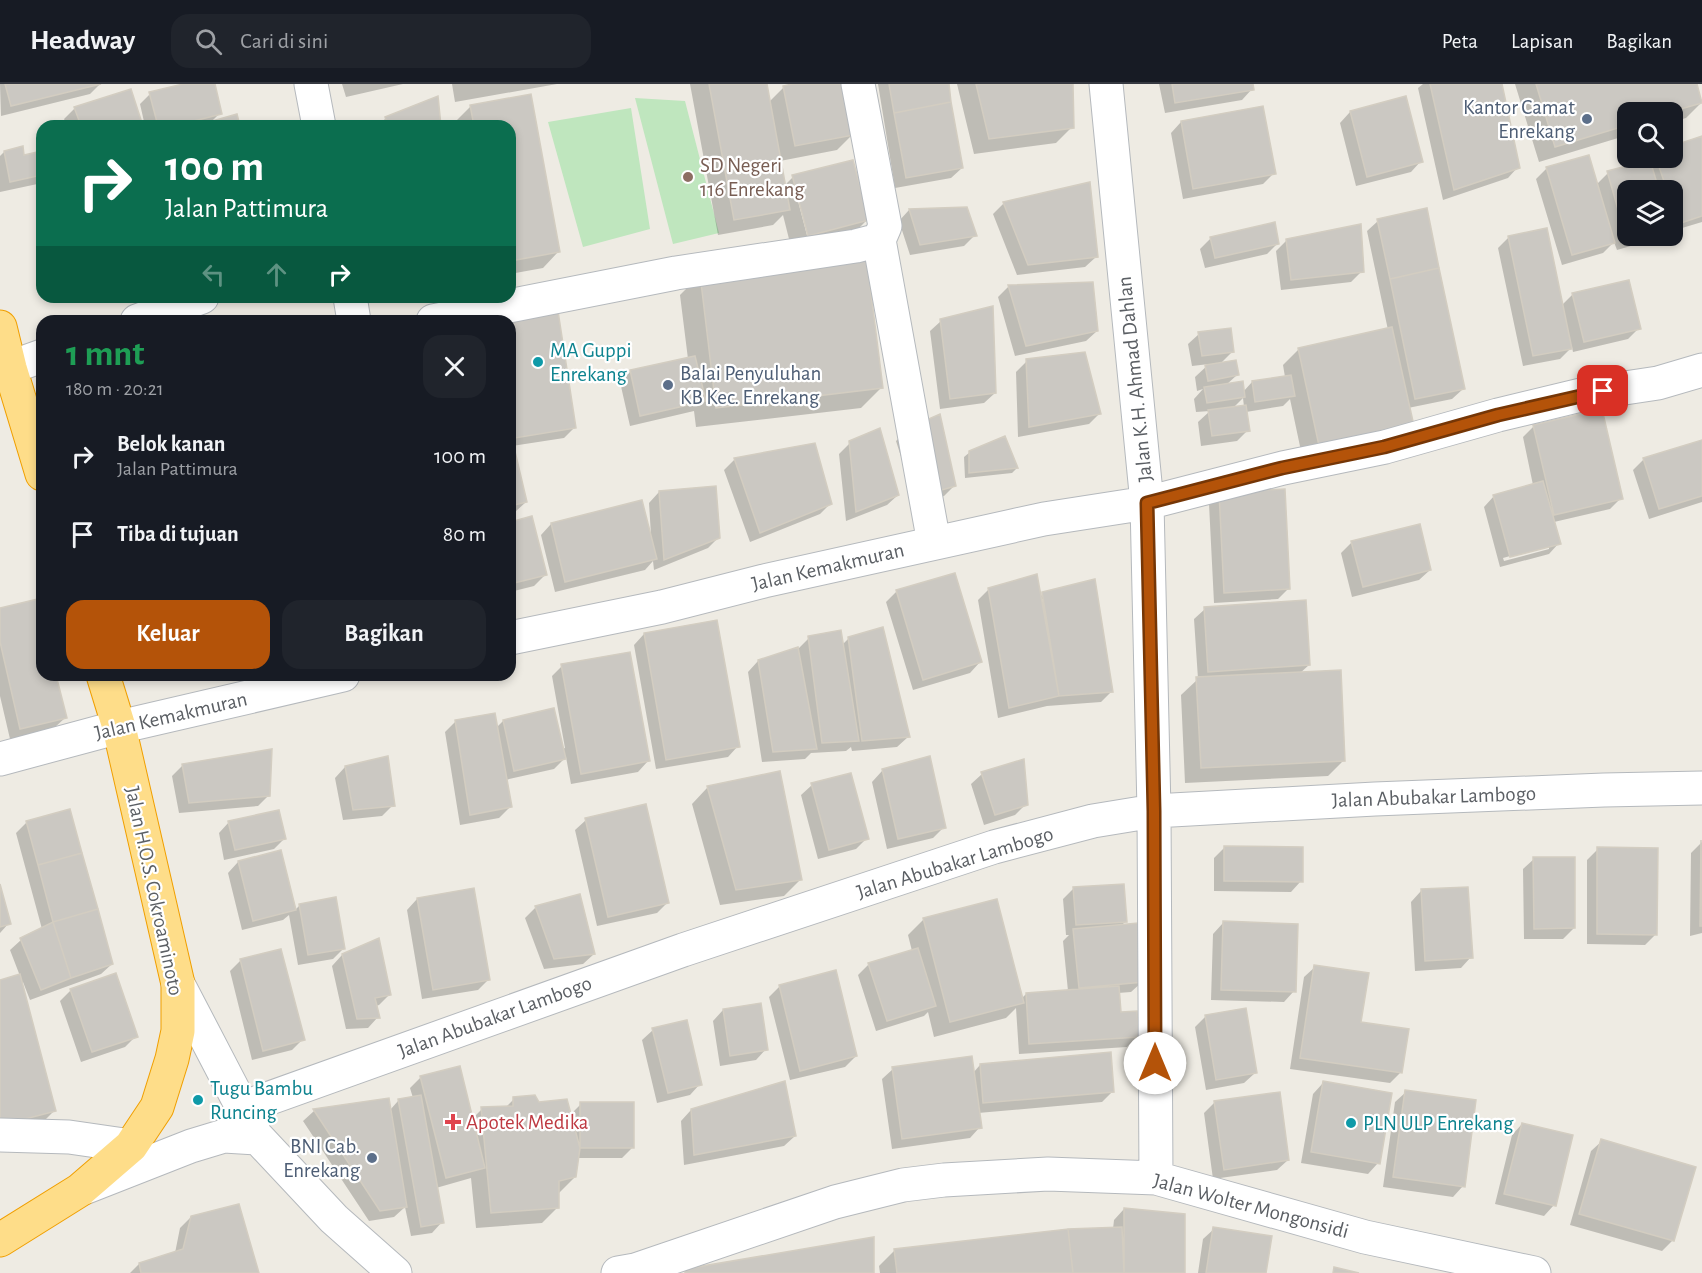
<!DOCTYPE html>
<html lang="id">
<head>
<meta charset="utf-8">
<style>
	body { margin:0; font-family:"Alegreya Sans",sans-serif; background:#20242c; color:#f1f3f6; height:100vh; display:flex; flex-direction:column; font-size:22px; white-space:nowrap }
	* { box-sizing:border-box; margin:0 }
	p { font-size:20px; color:#9ea1a6 }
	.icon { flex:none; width:33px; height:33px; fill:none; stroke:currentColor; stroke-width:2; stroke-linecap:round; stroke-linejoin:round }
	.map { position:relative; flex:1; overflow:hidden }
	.sheet { position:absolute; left:36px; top:231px; width:480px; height:366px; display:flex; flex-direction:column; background:#171b24; border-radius:18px; box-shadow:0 3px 9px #0003 }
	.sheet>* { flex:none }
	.guide { position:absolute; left:36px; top:36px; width:480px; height:183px; border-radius:18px; box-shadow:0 3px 9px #0003; background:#0b6e4f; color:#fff; overflow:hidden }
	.tools { position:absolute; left:1617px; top:18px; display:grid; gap:12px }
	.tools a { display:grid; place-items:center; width:66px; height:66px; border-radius:12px; background:#171b24; box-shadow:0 3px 9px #0003; font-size:30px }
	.pin { position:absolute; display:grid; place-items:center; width:51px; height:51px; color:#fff; margin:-26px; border-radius:12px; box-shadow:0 3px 9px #0006 }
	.me { position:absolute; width:66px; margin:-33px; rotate:0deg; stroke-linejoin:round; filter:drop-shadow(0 0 4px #0008) }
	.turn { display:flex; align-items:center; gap:21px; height:126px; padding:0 30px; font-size:27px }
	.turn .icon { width:78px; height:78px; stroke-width:2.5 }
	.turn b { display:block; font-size:42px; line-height:51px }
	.lanes { display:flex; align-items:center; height:57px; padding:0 30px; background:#0003; justify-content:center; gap:30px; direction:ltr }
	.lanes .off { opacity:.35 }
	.round { display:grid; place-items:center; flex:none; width:63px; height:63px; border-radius:18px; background:#20242c }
	.overview { display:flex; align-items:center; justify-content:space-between; height:102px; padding:0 30px }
	h1 { font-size:36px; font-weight:600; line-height:45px; color:#1e9e55 }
	.action { display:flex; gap:12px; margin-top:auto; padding:12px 30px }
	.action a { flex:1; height:69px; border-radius:18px; background:#b45309; color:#fff; font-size:24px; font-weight:600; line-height:69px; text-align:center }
	.action a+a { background:#20242c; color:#f1f3f6 }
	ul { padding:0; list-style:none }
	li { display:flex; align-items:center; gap:18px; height:78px; padding:0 30px }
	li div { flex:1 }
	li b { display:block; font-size:22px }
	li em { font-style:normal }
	header { display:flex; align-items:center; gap:36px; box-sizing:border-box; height:84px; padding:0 30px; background:#171b24; border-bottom:2px solid #363941 }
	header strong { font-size:28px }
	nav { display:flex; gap:33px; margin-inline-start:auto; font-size:21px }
	.search { width:420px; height:54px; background:#20242c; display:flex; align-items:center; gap:15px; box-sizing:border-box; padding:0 21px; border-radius:18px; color:#9ea1a6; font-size:22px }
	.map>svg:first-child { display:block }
	.green { fill:#bfe6be }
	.shadow { fill:#0003; fill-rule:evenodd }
	.building { fill:#cbc8c2; stroke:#d3cdc1; stroke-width:1.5 }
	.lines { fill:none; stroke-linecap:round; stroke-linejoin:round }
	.minor-casing { stroke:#b5b9bd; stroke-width:35 }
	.highway-casing { stroke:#f09f00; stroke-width:35 }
	.minor { stroke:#fff; stroke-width:33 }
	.highway { stroke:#fedd89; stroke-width:33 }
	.route-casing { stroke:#753606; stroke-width:15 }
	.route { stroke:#b45309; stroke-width:10 }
	.service-dot { fill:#5c6f8a; stroke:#fff; stroke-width:2 }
	.education-dot { fill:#8d6e63; stroke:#fff; stroke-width:2 }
	.culture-dot { fill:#0f9aa8; stroke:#fff; stroke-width:2 }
	.health-dot { fill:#e0444e; stroke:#fff; stroke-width:2 }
	.labels { text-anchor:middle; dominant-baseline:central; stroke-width:4.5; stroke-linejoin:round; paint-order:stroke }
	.service-label { font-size:21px; fill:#4e5e75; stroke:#fff; text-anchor:end }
	.education-label { font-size:21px; fill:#785e54; stroke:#fff; text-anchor:start }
	.culture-label { font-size:21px; fill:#0d838f; stroke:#fff; text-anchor:start }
	.street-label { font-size:21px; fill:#5b5f64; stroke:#fff }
	.health-label { font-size:21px; fill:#be3a42; stroke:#fff; text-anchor:start }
</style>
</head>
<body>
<header>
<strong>Headway</strong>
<div class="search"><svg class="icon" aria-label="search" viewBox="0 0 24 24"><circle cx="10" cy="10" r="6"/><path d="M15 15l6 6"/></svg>Cari di sini</div>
<nav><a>Peta</a><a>Lapisan</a><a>Bagikan</a></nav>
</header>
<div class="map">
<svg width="1702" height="1189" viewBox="0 0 1702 1189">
	<rect width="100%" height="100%" fill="#eeebe3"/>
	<path class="green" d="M635,14L685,17L719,149L673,160Z
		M631,24L650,145L583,163L548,38Z"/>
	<path class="shadow" d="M0,0H100L90,10L1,32Z
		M189,0H213L220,29L210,39L238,42H145L140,20L150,10Z
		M342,0H403L346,13Z
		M452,0H557L455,18Z
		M690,0H765L769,18L784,3L800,0L853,50L837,66L780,77L784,102L793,93L867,136L851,152L792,167L783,131L773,141L718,151ZM794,102H797L811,159H809Z
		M878,0H948L962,84L951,94L895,104Z
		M957,0H1072V43L1056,59L974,70Z
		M1159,0H1251L1252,5L1242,16L1165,29Z
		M1423,0H1500L1518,83L1508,94L1443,116L1418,4Z
		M1515,0H1696L1702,18L1686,34L1672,38V28H1628V51L1539,78Z
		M530,12L558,168L543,184L510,190V42H456L455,38L471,22Z
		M75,24L141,42H67L64,35Z
		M1350,28L1421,77L1411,88L1356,102L1340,39Z
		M386,34L439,42H378Z
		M1181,38L1274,89L1263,100L1183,115L1171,49Z
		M1702,54V138L1672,147V106H1628V152H1661L1658,154L1617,166L1614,158L1603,169L1562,181L1536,95L1547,84L1597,100L1608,89L1646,78L1651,74H1672Z
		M4,68L23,73L42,69V99L0,108V72Z
		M1004,119L1096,173L1085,183L1017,191L993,130Z
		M966,124L975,151L964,162L910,171L899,137L909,126Z
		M1378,137L1463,305L1452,315L1408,324L1305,386L1290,315L1283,322L1246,328L1248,346L1237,357L1201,362L1198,338L1210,327L1196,328L1194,315L1203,305L1197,307L1195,293L1209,280L1192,282L1188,260L1199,250L1232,268L1220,280L1237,291L1226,301L1243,308L1252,298L1285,293L1283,281L1299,265L1388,246L1367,147ZM1243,314L1244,323L1232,325Z
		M1509,153L1562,221L1573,210L1639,244L1628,255L1573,268L1572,263L1560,275L1523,282L1498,164Z
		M1211,154L1278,159L1267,170L1205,184L1200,165Z
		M1286,157L1362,187L1351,198L1281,206L1276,167Z
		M700,191L881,304L861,324L696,343L694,327L630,342L620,298L631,287L688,275L680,211Z
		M1009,202L1097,247L1086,257L1015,272L998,213Z
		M556,229L575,343L564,354L512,362L526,418L515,428L510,430V237Z
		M941,237L995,309L984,319L940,325L930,247Z
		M1027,277L1099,330L1089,340L1018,353L1016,288Z
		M1534,342L1621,414L1610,425L1554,438L1559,459L1549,470L1500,483L1484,423L1494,412L1533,401L1523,353ZM1549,461V465L1504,477L1503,474Z
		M907,346L955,401L944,412L916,420L896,357Z
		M1702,357V418L1649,435L1633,386L1644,375Z
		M850,359L898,411L887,421L846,437L839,370Z
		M970,368L1017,384L1012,389L965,394L964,373Z
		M735,375L831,419L820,430L750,458L724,386Z
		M659,408L719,453L708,464L654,486L653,477L645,486L555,508L541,451L551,440L651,451L649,419Z
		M1220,410L1288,505L1278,515L1214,519L1209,420Z
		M510,439L545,491L534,502L510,508Z
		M1352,458L1430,486L1419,496L1352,513L1341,469Z
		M989,505L1040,513L1043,510L1112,607L1101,618L1047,622L998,634L978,516ZM1041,515H1045L1050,556H1047Z
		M897,507L980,578L970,589L913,606L886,518Z
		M0,525L42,538V591H55L65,634L54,644L10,655L0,612Z
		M1205,525L1309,581L1299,590L1344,676L1328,692L1185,699L1181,611L1198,595L1194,535Z
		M644,550L738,662L728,673L656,685L634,561Z
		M809,554L842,561L849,554L908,653L897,663L852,667L851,663L846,667L811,669L805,675L762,678L748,588L758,577L798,565Z
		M562,582L648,677L638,688L571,700L566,673L554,685L505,696L510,723L499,734L460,741L445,648L456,637L496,644L503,637L562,665L565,664L552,592Z
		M929,673L944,743L933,754L887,765L872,698L882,687Z
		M183,681L269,711L258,722L179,729L172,692Z
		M345,683L393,721L382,732L343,736L335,694Z
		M778,689L800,796L784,812L720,821L692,720L707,704Z
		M982,690L1026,720L1015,731L984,741L971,700Z
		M812,701L867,754L856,765L818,775L801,711Z
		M586,736L668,818L657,829L597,842L575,746Z
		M27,738L112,880L101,890L30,916L23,898H21L55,1026L39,1042L0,1052V897L20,892L10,866L21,856L42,845L16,749Z
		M229,738L284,755L274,765L224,776L219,749Z
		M1702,758V849L1690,852L1691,769Z
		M1225,763L1301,797L1291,808L1214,807V774Z
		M1598,765L1656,850L1645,861L1587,860V776Z
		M279,768L294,827L300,821L344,864L333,875L298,881L289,831L283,836L242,846L228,789L238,778Z
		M1534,775L1574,844L1563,855H1524L1523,785Z
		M1074,804L1125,838L1121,842L1142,898L1131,908L1118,909L1120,929L1137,952L1127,963L1019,970L1016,924L1006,934L934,953L928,928L924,932L876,947L858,891L869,880L912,867L908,851L924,835L1021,915L1026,910L1068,907L1063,857L1069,851H1066L1063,815Z
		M0,806L9,839L0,849Z
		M1421,807L1471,873L1461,884L1415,887L1411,818Z
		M417,815L489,895L478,906L422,915L407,826Z
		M536,823L594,870L583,880L544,885L525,834Z
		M1223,839L1294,907L1284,918L1211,916L1213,850Z
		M342,871L390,910L379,921L376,922L378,933L368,944L346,945L332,882Z
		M241,876L303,955L292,966L252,976L230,887Z
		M1315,883L1400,989L1390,999L1290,985L1304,893Z
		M780,902L856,972L845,983L790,996L769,913Z
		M71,906L136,952L125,963L81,978L60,917Z
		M723,926L766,965L756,976L720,982L713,937Z
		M1206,932L1255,989L1244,999L1206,1006L1195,943Z
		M653,946L700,1000L690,1011L657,1019L642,956Z
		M980,981L1113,1007L1102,1018L978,1029L980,1043L970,1054L892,1065L882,995L893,985L973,989Z
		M421,993L472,1035L482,1025L505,1024L514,1015L539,1019L570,1031L581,1020L632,1064L622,1074H577L575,1093L559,1109L558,1123L542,1139L476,1144L471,1094L436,1104L442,1138L432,1149L411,1152L405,1123L394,1133L369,1137L303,1037L314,1027L388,1016L390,1026L398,1017L413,1014L410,1004Z
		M1323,999L1378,1079L1368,1090L1301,1079L1313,1010Z
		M1406,1008L1463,1102L1453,1113L1383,1103L1395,1018Z
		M1214,1019L1288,1076L1277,1086L1213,1095L1204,1029Z
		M691,1026L795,1052L784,1062L684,1081L681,1037Z
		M1522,1040L1554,1121L1544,1132L1495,1120L1512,1051Z
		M1602,1057L1673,1156L1662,1167L1570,1141L1591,1067Z
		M1124,1125L1183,1189H880L879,1182L895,1166L1113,1145L1114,1136Z
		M191,1133L258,1189H130L139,1180L175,1169L180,1144Z
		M1214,1145L1265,1189H1198L1203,1155Z"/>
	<path class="building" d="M5,0H101L11,22Z
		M183,0H215L222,30L174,42H158L149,8Z
		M709,0H767L790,126L734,136Z
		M792,0H844L854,51L795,62L783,2Z
		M889,0H949L951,18L894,29Z
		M976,0H1073L1074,44L989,55Z
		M1172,0H1253L1254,6L1175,19Z
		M1430,0H1502L1520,84L1454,106Z
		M1536,0H1697L1702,19L1670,28H1628V41L1555,63Z
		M131,5L143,42H81L74,23Z
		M531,10L560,168L510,177V42H474L470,21Z
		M438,12L441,42H388L385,33Z
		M1406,12L1423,78L1367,93L1350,27Z
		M951,18L963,84L906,94L894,29Z
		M1263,22L1276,90L1193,105L1181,37Z
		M237,30L240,42H195Z
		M1702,52V132L1678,140L1672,123V106H1667L1656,74H1672V62Z
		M23,62L24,71L42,67V91L10,98L4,67Z
		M1589,71L1615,159L1572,171L1546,83Z
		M853,76L869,136L808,152L792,91Z
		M1650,76L1659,106H1628V152H1645L1627,157L1607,87Z
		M1090,98L1098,173L1028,181L1003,118Z
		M967,123L977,152L920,161L909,125Z
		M1427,124L1439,184L1390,195L1377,135Z
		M1275,138L1279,160L1215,174L1210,153Z
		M1361,140L1364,188L1291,196L1286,155Z
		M1547,144L1572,265L1533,272L1508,152Z
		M866,170L883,304L716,324L700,190Z
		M1439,184L1465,305L1415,315L1390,195Z
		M1629,196L1641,245L1584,258L1572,209Z
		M1093,198L1098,247L1026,262L1008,201Z
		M993,222L996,309L950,315L940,235Z
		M558,227L576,344L515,354L510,319V237Z
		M1392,243L1416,351L1321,371L1298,264Z
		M1231,244L1234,268L1202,272L1198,248Z
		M1085,268L1101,330L1029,343L1026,275Z
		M695,272L706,317L640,332L630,286Z
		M1236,276L1239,291L1208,297L1205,281Z
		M1291,291L1295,312L1255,318L1252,297Z
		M1243,297L1245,313L1207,319L1204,303Z
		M1246,321L1250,347L1212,352L1208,326Z
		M1602,325L1623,415L1554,431L1533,341Z
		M940,330L956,402L927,410L906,345Z
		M880,344L899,411L856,428L849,357Z
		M1005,352L1018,384L969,389V367Z
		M1702,356V412L1659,425L1643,374Z
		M513,359L527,418L510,422V360Z
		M815,359L832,420L760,449L734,374Z
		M1543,397L1561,460L1510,473L1493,411Z
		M716,402L720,454L664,476L659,407Z
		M1285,405L1290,505L1224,509L1219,408Z
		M642,416L657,475L565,498L551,439Z
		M532,432L547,491L510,500V438Z
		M1420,440L1431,486L1363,503L1351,457Z
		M955,489L982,578L923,596L896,506Z
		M1037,490L1059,612L1009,624L988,504Z
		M1095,495L1113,608L1059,612L1042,508Z
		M38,515L42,532V591H56L67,634L20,645L0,558V524Z
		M1306,516L1310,581L1208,588L1204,523Z
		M717,536L740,663L666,676L644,549Z
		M883,543L910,653L862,657L848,553Z
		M841,546L859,657L822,659L808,552Z
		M798,563L817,665L773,668L758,576Z
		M630,568L650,677L581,690L561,580Z
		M1341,586L1345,677L1201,684L1196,593Z
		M554,624L566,675L514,687L503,636Z
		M495,629L512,723L470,731L455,636Z
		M272,665L270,712L189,719L182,680Z
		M388,672L395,722L353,726L345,682Z
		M930,672L946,744L898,755L882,685Z
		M1024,675L1028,721L995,731L981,688Z
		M780,687L802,796L736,806L707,702Z
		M851,689L869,755L829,766L811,699Z
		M646,720L669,819L608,833L585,734Z
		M70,725L82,769L38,781L26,737Z
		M279,726L286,755L235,766L228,737Z
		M1701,756L1702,842H1700Z
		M1224,762L1303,763V798L1224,797Z
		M1597,763L1658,764L1657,851L1597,850Z
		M281,766L296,826L253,837L238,777Z
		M82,769L98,825L53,838L38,781Z
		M1533,773H1575V844L1534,845Z
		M0,800L11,840L0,843Z
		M1124,800L1127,838L1076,841L1073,803Z
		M1468,803L1473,874L1425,877L1421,805Z
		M474,804L490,896L433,906L417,814Z
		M580,810L595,870L554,875L535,822Z
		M336,813L345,865L308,871L299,820Z
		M997,815L1024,919L950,938L923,834Z
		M98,825L113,880L71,894L53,838Z
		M1223,837L1298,840L1296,908L1221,906Z
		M53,838L71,894L41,906L20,854Z
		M1138,839L1144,898L1079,904L1073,845Z
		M379,854L391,911L375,914L380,934L357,935L342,870Z
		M918,864L936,922L887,937L868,879Z
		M281,865L305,956L263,967L240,875Z
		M1314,881L1369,889L1361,938L1409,945L1402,989L1300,974Z
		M836,886L857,972L800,987L779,901Z
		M116,889L138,953L92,968L70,905Z
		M20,890L56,1027L2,1041L0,1033V896Z
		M1119,902L1121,928L1137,927L1139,953L1029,960L1026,909Z
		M761,919L768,966L730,972L723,925Z
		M1246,924L1257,989L1216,996L1205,931Z
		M687,936L702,1001L668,1009L652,944Z
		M1111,968L1114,1008L983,1019L980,980Z
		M972,972L982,1044L902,1055L892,983Z
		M460,982L485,1084L446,1094L420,992Z
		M785,997L796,1052L694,1071L691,1025Z
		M1323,997L1392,1009L1380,1080L1311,1068Z
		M1405,1006L1476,1016L1465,1103L1393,1093Z
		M1280,1008L1289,1076L1224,1086L1214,1017Z
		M421,1011L444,1139L421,1143L398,1015Z
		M535,1011L539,1018L567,1015L580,1064L576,1093L559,1097V1124L491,1129L481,1023L513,1022V1013Z
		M389,1014L407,1123L380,1127L313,1025Z
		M580,1018H634V1064H580Z
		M1522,1039L1573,1051L1556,1122L1504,1110Z
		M1601,1055L1696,1083L1674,1157L1579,1130Z
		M239,1120L259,1189H141L139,1179L183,1165L191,1132Z
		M1124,1124L1185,1130V1189H1124Z
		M1122,1143L1124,1189H1073L1068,1145Z
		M1213,1143L1272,1152L1266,1189H1206Z
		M1068,1145L1073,1189H897L894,1165Z
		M874,1153V1189H685V1185Z
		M1334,1183L1359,1189H1333Z"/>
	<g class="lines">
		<defs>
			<path id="minor" d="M311,0L319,42
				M1106,0L1147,419L1154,727L1156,1094
				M879,156L934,459
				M350,213L354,237
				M137,237L202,213
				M433,237L676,189L856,162L879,156L885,142L858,0
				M0,287L42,272
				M510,554L662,523L764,497L1044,435L1147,419L1283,384L1385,363L1498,331L1585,310L1658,299L1702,286
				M0,675L119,643L343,591
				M178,900L253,1044
				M242,1024L683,866L994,763L1093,737L1154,727L1375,715L1604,706L1702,704
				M0,1051L69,1053L131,1062
				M84,1104L191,1062L224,1052L258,1054L334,1135L395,1189
				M618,1189L635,1186L835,1118L903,1101L944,1096L1048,1090L1156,1094L1365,1153L1534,1189"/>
			<path id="highway" d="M0,243L10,284L42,390
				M0,1156L80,1106L131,1062L157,1023L172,975L178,947V900L119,643L103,591"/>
		</defs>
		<use href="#minor" class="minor-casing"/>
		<use href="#highway" class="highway-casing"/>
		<use href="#minor" class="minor"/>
		<use href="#highway" class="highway"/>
	</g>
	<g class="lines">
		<defs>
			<path id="route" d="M1155,979L1154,727L1147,419L1282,384L1384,363L1498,331L1603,307"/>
		</defs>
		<use href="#route" class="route-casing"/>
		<use href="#route" class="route"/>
	</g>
	<g class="service-dot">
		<circle cx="1587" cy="35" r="6"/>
		<circle cx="668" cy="301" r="6"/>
		<circle cx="372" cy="1074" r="6"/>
	</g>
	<circle class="education-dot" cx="688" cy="93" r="6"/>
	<g class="culture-dot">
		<circle cx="538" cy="278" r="6"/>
		<circle cx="198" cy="1016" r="6"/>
		<circle cx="1351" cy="1039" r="6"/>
	</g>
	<path class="health-dot" d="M450 1029h6v6h6v6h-6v6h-6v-6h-6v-6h6z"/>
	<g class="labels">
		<g class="service-label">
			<text x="1575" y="23">Kantor Camat<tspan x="1575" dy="24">Enrekang</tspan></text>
			<text x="680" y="289" text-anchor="start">Balai Penyuluhan<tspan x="680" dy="24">KB Kec. Enrekang</tspan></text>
			<text x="360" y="1062">BNI Cab.<tspan x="360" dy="24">Enrekang</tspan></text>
		</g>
		<g class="education-label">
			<text x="700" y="81">SD Negeri<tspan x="700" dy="24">116 Enrekang</tspan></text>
		</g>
		<g class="culture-label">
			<text x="550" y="266">MA Guppi<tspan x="550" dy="24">Enrekang</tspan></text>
			<text x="210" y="1004">Tugu Bambu<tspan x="210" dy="24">Runcing</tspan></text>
			<text x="1363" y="1039">PLN ULP Enrekang</text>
		</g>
		<g class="street-label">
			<text transform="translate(1135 295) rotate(-96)">Jalan K.H. Ahmad Dahlan</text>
			<text transform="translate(828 483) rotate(-13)">Jalan Kemakmuran</text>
			<text transform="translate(171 632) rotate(-13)">Jalan Kemakmuran</text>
			<text transform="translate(1434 713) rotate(-2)">Jalan Abubakar Lambogo</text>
			<text transform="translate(955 779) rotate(-17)">Jalan Abubakar Lambogo</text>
			<text transform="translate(154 807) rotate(78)">Jalan H.O.S. Cokroaminoto</text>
			<text transform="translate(495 933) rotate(-20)">Jalan Abubakar Lambogo</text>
			<text transform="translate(1251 1122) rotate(15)">Jalan Wolter Mongonsidi</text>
		</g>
		<g class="health-label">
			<text x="466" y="1038">Apotek Medika</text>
		</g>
	</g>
</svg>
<div class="tools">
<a><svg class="icon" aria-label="search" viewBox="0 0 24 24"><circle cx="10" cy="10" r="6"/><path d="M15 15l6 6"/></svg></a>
<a><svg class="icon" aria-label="layers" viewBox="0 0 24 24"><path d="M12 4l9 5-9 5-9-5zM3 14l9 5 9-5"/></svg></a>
</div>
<div class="pin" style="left:1603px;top:307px;background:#d93025"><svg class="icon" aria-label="arrive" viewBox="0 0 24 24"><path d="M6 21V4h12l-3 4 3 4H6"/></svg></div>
<svg class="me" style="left:1155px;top:979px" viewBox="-20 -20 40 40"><circle r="19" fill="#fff"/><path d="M0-13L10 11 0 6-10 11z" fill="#b45309"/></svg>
<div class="guide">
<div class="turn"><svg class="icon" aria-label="right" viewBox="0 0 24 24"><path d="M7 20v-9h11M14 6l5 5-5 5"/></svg><div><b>100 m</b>Jalan Pattimura</div></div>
<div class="lanes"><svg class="icon off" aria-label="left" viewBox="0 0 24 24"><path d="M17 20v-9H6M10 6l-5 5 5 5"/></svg><svg class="icon off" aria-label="ahead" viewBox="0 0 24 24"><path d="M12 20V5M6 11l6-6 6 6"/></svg><svg class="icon" aria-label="right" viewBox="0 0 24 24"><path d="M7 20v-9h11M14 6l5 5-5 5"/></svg></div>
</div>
<section class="sheet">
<div class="overview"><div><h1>1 mnt</h1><p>180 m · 20:21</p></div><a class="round"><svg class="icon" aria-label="close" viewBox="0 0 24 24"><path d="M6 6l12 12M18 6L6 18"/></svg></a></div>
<ul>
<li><svg class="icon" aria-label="right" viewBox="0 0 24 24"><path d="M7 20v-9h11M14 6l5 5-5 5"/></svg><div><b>Belok kanan</b><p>Jalan Pattimura</p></div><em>100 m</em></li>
<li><svg class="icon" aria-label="arrive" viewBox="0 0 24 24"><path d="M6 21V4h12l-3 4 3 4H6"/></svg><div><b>Tiba di tujuan</b></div><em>80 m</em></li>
</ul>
<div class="action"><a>Keluar</a><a>Bagikan</a></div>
</section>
</div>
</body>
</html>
